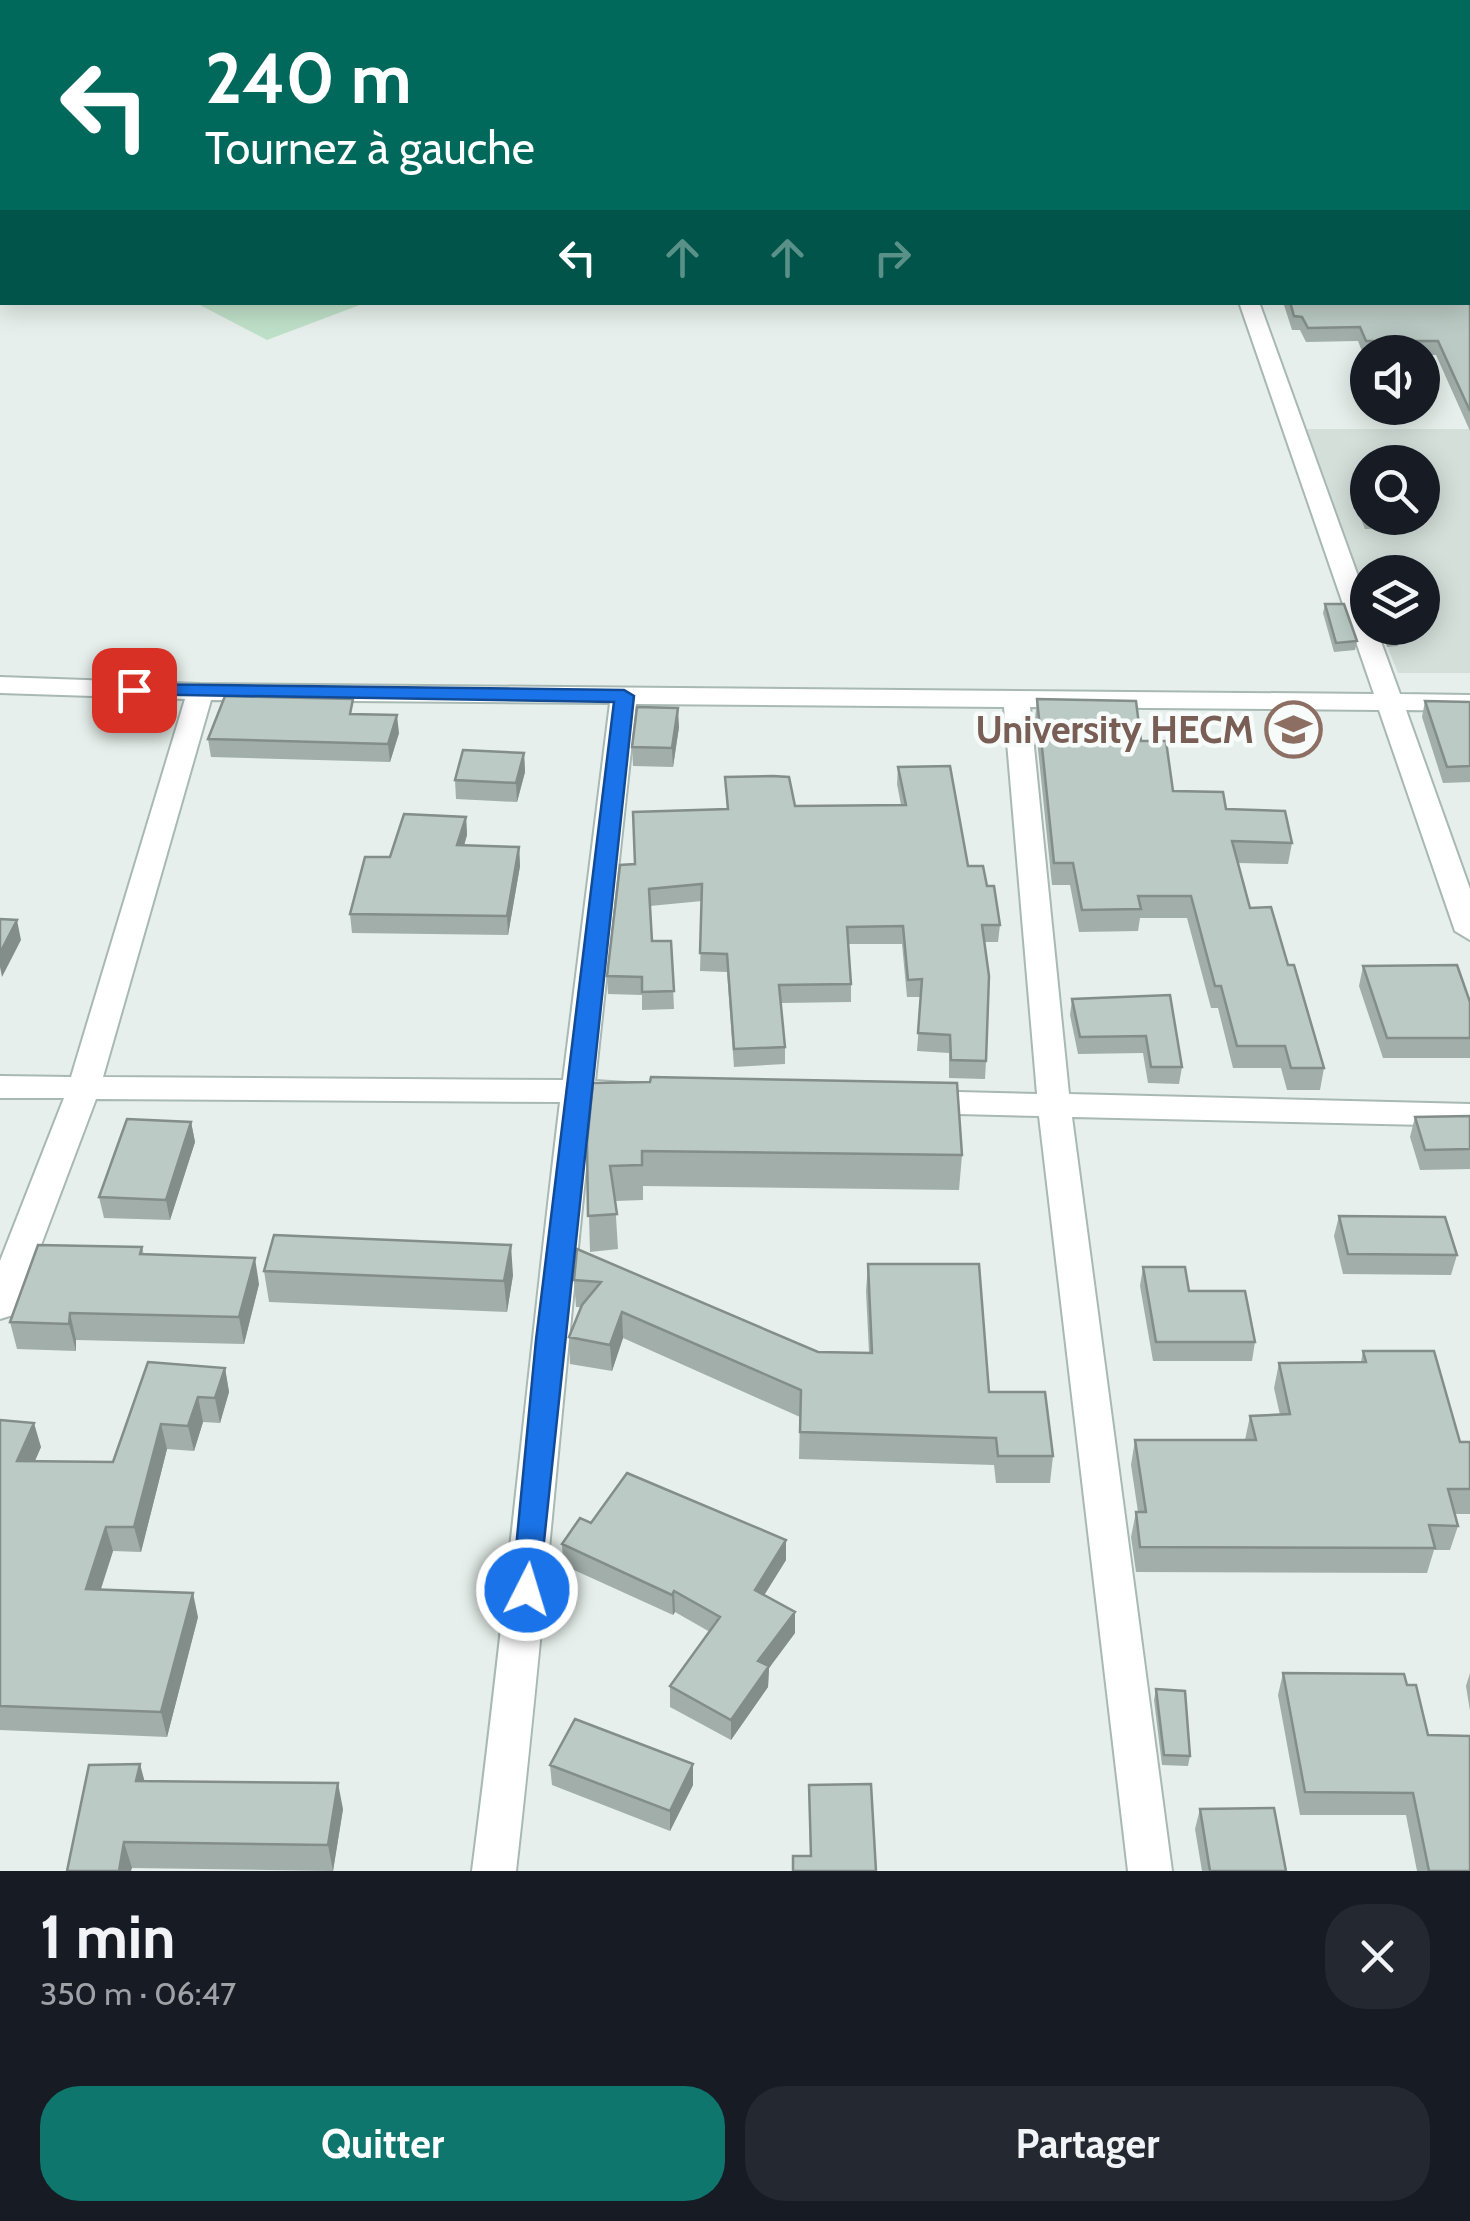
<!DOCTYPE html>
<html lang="fr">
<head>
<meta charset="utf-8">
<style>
	body { margin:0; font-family:Cabin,sans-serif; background:#242831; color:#f1f3f6; height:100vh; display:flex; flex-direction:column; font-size:38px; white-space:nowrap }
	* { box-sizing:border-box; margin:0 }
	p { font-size:32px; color:#9ea1a6 }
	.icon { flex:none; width:55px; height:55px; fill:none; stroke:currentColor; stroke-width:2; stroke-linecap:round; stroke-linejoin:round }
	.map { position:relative; height:1871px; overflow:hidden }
	.panel { display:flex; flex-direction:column; background:#171b24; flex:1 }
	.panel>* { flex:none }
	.top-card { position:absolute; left:0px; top:0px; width:1470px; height:305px; box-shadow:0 5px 25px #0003; background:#00695c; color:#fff; overflow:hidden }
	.buttons { position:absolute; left:1350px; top:335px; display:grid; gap:20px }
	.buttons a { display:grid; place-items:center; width:90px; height:90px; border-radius:50%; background:#171b24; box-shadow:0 5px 25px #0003; font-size:50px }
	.pin { position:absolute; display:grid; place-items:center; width:85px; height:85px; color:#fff; margin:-42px; border-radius:20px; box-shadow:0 5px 15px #0006 }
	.me { position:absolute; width:110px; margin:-55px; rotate:5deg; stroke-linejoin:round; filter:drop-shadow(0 0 8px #0008) }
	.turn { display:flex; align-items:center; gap:35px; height:210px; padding:0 40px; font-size:45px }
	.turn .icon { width:130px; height:130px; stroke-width:2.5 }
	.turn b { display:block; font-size:70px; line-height:85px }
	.lanes { display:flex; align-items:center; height:95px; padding:0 40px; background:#0003; justify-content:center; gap:50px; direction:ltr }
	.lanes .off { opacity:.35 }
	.round { display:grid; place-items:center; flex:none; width:105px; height:105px; border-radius:40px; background:#242831 }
	.overview { display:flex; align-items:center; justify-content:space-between; height:170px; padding:0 40px }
	h1 { font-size:60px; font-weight:700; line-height:75px }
	.action { display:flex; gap:20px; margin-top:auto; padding:20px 40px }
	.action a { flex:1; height:115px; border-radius:40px; background:#0f766e; color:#fff; font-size:40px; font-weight:700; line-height:115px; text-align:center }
	.action a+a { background:#242831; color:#f1f3f6 }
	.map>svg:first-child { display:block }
	.built { fill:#d4dfda; fill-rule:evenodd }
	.green { fill:#bfe0c8 }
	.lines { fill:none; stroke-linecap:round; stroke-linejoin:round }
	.minor-casing { stroke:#a8b8b2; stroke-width:4 }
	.major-casing { stroke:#c2cac8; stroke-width:4 }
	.minor { fill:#fff; fill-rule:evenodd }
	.major { fill:#6aa596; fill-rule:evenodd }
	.wall { fill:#a1aea9 }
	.shaded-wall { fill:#838d89 }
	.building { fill:#bbcac4; stroke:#838d89; stroke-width:2.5 }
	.route { fill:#1a73e8; stroke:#114b97; stroke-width:2.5 }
	.labels { text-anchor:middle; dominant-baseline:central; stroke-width:9; stroke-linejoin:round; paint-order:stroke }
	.education-label { font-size:38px; font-weight:bold; fill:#785e54; stroke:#f7fbf9; text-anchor:end }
</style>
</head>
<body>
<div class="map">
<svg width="1470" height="1871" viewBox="0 0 1470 1871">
	<rect width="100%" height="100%" fill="#e6efeb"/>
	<path class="built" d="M1302,429H1470V673H1398L1380,628H1422V572H1368L1367,596ZM1368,462H1422V518H1368Z"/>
	<path class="green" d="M196,303H365L267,340Z"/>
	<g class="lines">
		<defs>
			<path id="minor" d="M795,0H812L813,2H797Z
				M1135,0H1151L1152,2H1136Z
				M1468,127H1470V137H1468Z
				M1239,302H1259L1368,604V628H1376L1400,694L1470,695V711L1406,710L1470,889V940L1455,931L1379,710L1030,707L1069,1094L1470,1104V1126L1072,1117L1172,1871H1128L1039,1116L918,1113L907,1110L902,1102L907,1094L918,1091L1037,1094L1004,707L636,704L595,1081L643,1084L648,1092L643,1100L593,1103C565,1359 545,1615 516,1871H472C505,1615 529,1358 560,1102L96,1099L18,1306L13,1315L0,1319V1261L64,1098H0V1076L71,1077L185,699L0,693V677L200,684L1374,694ZM211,700L610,703L563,1080L103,1077Z"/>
			<path id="major" d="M1364,0H1381L1382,2H1366Z
				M1393,0H1409L1410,2H1394Z
				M1468,116H1470V131H1468Z
				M1468,179L1470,180V196L1468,195Z"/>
		</defs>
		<use href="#minor" class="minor-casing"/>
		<use href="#major" class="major-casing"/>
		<use href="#minor" class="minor"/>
		<use href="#major" class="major"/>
	</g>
	<path class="wall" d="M1440,0H1470V35L1468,32V2H1442Z
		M1470,294V431L1436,355H1422V352H1368V355L1363,354L1358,341L1306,342L1300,330H1292L1283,302H1468Z
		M1354,475H1368V518H1408L1406,528L1365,529L1350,492Z
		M1325,604L1357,641L1355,650L1334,652L1323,613Z
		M1380,628H1396L1400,637L1398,646L1387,647Z
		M1037,699L1141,741L1173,791L1226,809L1292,843L1288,864L1238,863L1250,908L1288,965L1324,1068L1320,1090H1287L1281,1068H1233L1218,1008H1211L1187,918H1140L1138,931L1079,932L1070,885H1052L1035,720Z
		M1425,701L1470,702V782L1443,783L1422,717Z
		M355,714L399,733L390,762L211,757L208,739Z
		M679,727L673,767L633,766L632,747Z
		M524,753L525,772L517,802L456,799L455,780Z
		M898,767L968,866L987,886L1000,925L998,942H984L986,1061L985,1079L949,1078V1053L917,1051L921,997H907L902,944H849L851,984V1002L781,1003L785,1047V1064L734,1067L727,972L700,971L702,901L650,906L652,941H671L674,1009L642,1010V995L608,994L607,976L635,864L727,809L725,777L795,806L901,805L897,784Z
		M466,817L467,835L464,845L519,847L520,866L508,935L352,933L350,914L390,857Z
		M1363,966L1470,1002V1058H1383L1359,986Z
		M1170,995L1182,1067L1179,1084L1148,1083L1143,1053L1078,1054L1070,1015L1072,999Z
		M1470,1116V1169L1420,1170L1410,1137L1415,1117Z
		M191,1122L195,1142L170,1220L104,1218L99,1197Z
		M587,1143L962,1155L959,1190L643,1186V1200L615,1201L618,1249L590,1252Z
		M1339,1216L1457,1255L1451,1275L1343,1274L1334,1236Z
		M142,1247L144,1255L259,1284L244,1344L76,1340V1351L17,1349L10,1322Z
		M577,1249L818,1352L869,1353L866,1291L868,1264L989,1392L1053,1456L1050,1483H996L994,1465L799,1459L800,1417L623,1338L612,1371L570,1364L569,1337L581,1307H576L574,1280Z
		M1143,1267L1189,1291L1255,1342L1252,1361H1153L1140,1286Z
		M264,1271L513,1275L507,1312L269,1302Z
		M1363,1351L1460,1442H1470V1514H1455L1458,1526L1450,1550H1434L1427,1573L1136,1572L1131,1537L1136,1512H1138L1131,1465L1135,1440H1245L1250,1416L1280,1415L1274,1388L1279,1363L1361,1362Z
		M225,1368L229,1392L220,1423L203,1422L194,1451L167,1449L141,1552L113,1551L101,1589L198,1617L167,1737L0,1730V1420L41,1447L35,1461L113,1462Z
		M591,1523L786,1560L764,1595L795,1612V1633L769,1668L768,1687L731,1740L670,1707V1686L710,1632L675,1612L673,1615L563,1565L562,1544Z
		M1283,1673L1407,1685L1428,1735L1470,1871H1417L1406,1815H1300L1278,1695Z
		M1470,1673V1711L1466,1686Z
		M1156,1689L1190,1756L1188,1766L1162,1765L1154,1700Z
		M550,1765L693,1785L670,1831L552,1785Z
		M144,1781L343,1809L333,1871L132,1868L67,1871Z
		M809,1785L876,1871L810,1856Z
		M1200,1809L1286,1871H1202L1195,1829Z"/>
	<path class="shaded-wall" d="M2,117V133L0,137V121Z
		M678,708L679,727L673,767L672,748Z
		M397,715L399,733L390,762L388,744Z
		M524,753L525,772L517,802L516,783Z
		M466,817L467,835L459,863L457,845Z
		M519,847L520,866L508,935L507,916Z
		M17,920L21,940L2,977L0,967V953Z
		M191,1122L195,1142L170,1220L166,1200Z
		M511,1245L513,1275L507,1312L504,1281Z
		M255,1258L259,1284L244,1344L239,1317Z
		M622,1312L623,1338L612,1371L610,1345Z
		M70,1313L76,1340V1351L69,1324Z
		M225,1368L229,1392L220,1423L215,1398Z
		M198,1397L203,1422L194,1451L188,1426Z
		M34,1423L41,1447L24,1485L17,1461Z
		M161,1424L167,1449L141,1552L134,1527Z
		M106,1527L113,1551L93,1613L86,1589Z
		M786,1540V1560L755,1610V1590Z
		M674,1591L675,1612L673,1615L672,1595Z
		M193,1593L198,1617L167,1737L161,1712Z
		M795,1612V1633L769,1668L768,1687L731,1740V1720L758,1661Z
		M140,1764L147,1790L136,1781Z
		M693,1764V1785L670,1831V1811Z
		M338,1783L343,1809L333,1871L328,1845Z
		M124,1842L132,1868L131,1871H119Z"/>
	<path class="building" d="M309,0H383V2H309Z
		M500,0V2H484V1Z
		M826,0H950L952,2H827Z
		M996,0H1038L1040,2H993Z
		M1177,0H1251L1252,2H1178Z
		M1450,0H1470V24L1468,21V2H1452Z
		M0,72H2V117L0,121Z
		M1468,289L1470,294V411L1438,341H1366L1360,327L1308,328L1302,317L1294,316L1290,302H1468Z
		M1354,475H1368V509Z
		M1325,604H1344L1357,641L1336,643Z
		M1385,628H1396L1400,637L1389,638Z
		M225,696L353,699L350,714L397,715L388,744L208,739Z
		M1037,699L1136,701L1141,741H1166L1173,791L1223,792L1226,809L1285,811L1292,843L1232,841L1250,908L1271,907L1288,965H1294L1324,1068H1291L1285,1046H1237L1221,986H1215L1191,896H1138L1141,909L1082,910L1073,863H1054Z
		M1425,701L1470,702V766L1447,767Z
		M637,707L678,708L672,748L632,747Z
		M463,750L524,753L516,783L455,780Z
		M950,766L968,866H983L987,886H994L1000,925H982L989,976L986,1061L951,1060L950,1035L918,1033L922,979L908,980L903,926L847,927L851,984L779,985L785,1047L734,1049L727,954L700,953L702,884L649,889L652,941H671L674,991L642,992V977L607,976L620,865L635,864L633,812L728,809L725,777L773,776L789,777L795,806L906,805L898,767Z
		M404,814L466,817L457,845L519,847L507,916L350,914L365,857H390Z
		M0,919L17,920L0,953Z
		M1457,965L1470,1002V1038H1387L1363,966Z
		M1170,995L1182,1067H1151L1146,1036L1080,1037L1072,999Z
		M651,1077L957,1083L962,1155L642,1151V1165L610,1166L617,1214L588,1216L587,1143L593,1083L650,1082Z
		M1470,1116V1149L1425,1150L1415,1117Z
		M127,1119L191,1122L166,1200L99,1197Z
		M1339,1216L1445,1217L1457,1255L1348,1254Z
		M274,1235L511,1245L504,1281L264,1271Z
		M38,1245L142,1247L140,1254L255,1258L239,1317L70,1313L69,1324L10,1322Z
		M577,1249L818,1352L872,1353L868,1264H979L989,1392H1045L1053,1456H998L996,1438L800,1432L801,1390L622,1312L610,1345L569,1337L582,1305L601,1282L574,1280Z
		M1143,1267H1185L1189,1291H1245L1255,1342H1156Z
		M1363,1351H1434L1460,1442H1470V1489H1448L1458,1526L1429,1525L1435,1548L1140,1547L1136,1512H1146L1135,1440H1256L1250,1416L1290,1414L1279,1363L1366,1362Z
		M148,1362L225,1368L215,1398L198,1397L188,1426L161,1424L134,1527H106L86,1589L193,1593L161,1712L0,1706V1420L34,1423L17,1461L113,1462Z
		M627,1473L786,1540L755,1590L795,1612L758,1661L769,1666L731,1720L670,1686L720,1617L674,1591L672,1595L562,1544L580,1518L591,1523Z
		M1283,1673L1404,1674L1407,1685H1416L1428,1735L1470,1736V1871H1429L1413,1793L1305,1792Z
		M1156,1689L1185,1691L1190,1756L1164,1755Z
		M575,1719L693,1764L670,1811L550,1765Z
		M140,1764L136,1781L338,1783L328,1845L124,1842L119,1871H67L89,1765Z
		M871,1784L876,1871H793V1856H811L809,1785Z
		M1274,1808L1286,1871H1210L1200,1809Z"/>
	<path class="route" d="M134,684L624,690L634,696L538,1598L527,1602L516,1598L512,1590L536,1340L614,702L126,694L124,690Z"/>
	<defs>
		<symbol id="school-ring" viewBox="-11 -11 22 22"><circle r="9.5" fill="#f7fbf9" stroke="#8d6e63" stroke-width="1.5"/><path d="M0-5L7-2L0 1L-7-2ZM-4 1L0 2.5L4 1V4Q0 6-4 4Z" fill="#8d6e63"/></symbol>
	</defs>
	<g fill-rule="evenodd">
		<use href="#school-ring" x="1262" y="698" width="63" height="63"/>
	</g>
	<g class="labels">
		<g class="education-label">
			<text x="1254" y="729">University HECM</text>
		</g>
	</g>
</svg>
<div class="buttons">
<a><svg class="icon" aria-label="sound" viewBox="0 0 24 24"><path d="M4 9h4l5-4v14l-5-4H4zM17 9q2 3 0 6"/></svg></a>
<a><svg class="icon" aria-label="search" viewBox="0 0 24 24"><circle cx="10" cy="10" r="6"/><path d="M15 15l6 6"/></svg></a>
<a><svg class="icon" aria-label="layers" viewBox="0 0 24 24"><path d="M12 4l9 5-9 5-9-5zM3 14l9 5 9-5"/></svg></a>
</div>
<div class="pin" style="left:134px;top:690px;background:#d93025"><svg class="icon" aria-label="arrive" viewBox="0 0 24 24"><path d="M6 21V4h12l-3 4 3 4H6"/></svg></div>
<svg class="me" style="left:527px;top:1590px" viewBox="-20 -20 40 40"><circle r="17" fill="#1a73e8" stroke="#fff" stroke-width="3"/><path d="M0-11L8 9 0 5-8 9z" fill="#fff"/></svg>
<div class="top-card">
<div class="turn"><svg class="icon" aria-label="left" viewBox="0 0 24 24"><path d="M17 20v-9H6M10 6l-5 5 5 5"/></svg><div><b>240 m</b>Tournez à gauche</div></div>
<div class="lanes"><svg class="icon" aria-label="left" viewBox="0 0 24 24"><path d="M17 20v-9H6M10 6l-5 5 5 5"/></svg><svg class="icon off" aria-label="ahead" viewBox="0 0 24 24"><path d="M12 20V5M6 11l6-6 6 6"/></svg><svg class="icon off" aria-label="ahead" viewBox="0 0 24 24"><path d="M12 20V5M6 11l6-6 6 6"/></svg><svg class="icon off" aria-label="right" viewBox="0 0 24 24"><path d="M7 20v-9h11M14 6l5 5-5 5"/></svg></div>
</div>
</div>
<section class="panel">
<div class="overview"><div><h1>1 min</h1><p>350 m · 06:47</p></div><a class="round"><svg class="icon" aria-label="close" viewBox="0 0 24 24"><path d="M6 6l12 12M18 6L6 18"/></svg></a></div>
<div class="action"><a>Quitter</a><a>Partager</a></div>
</section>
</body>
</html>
